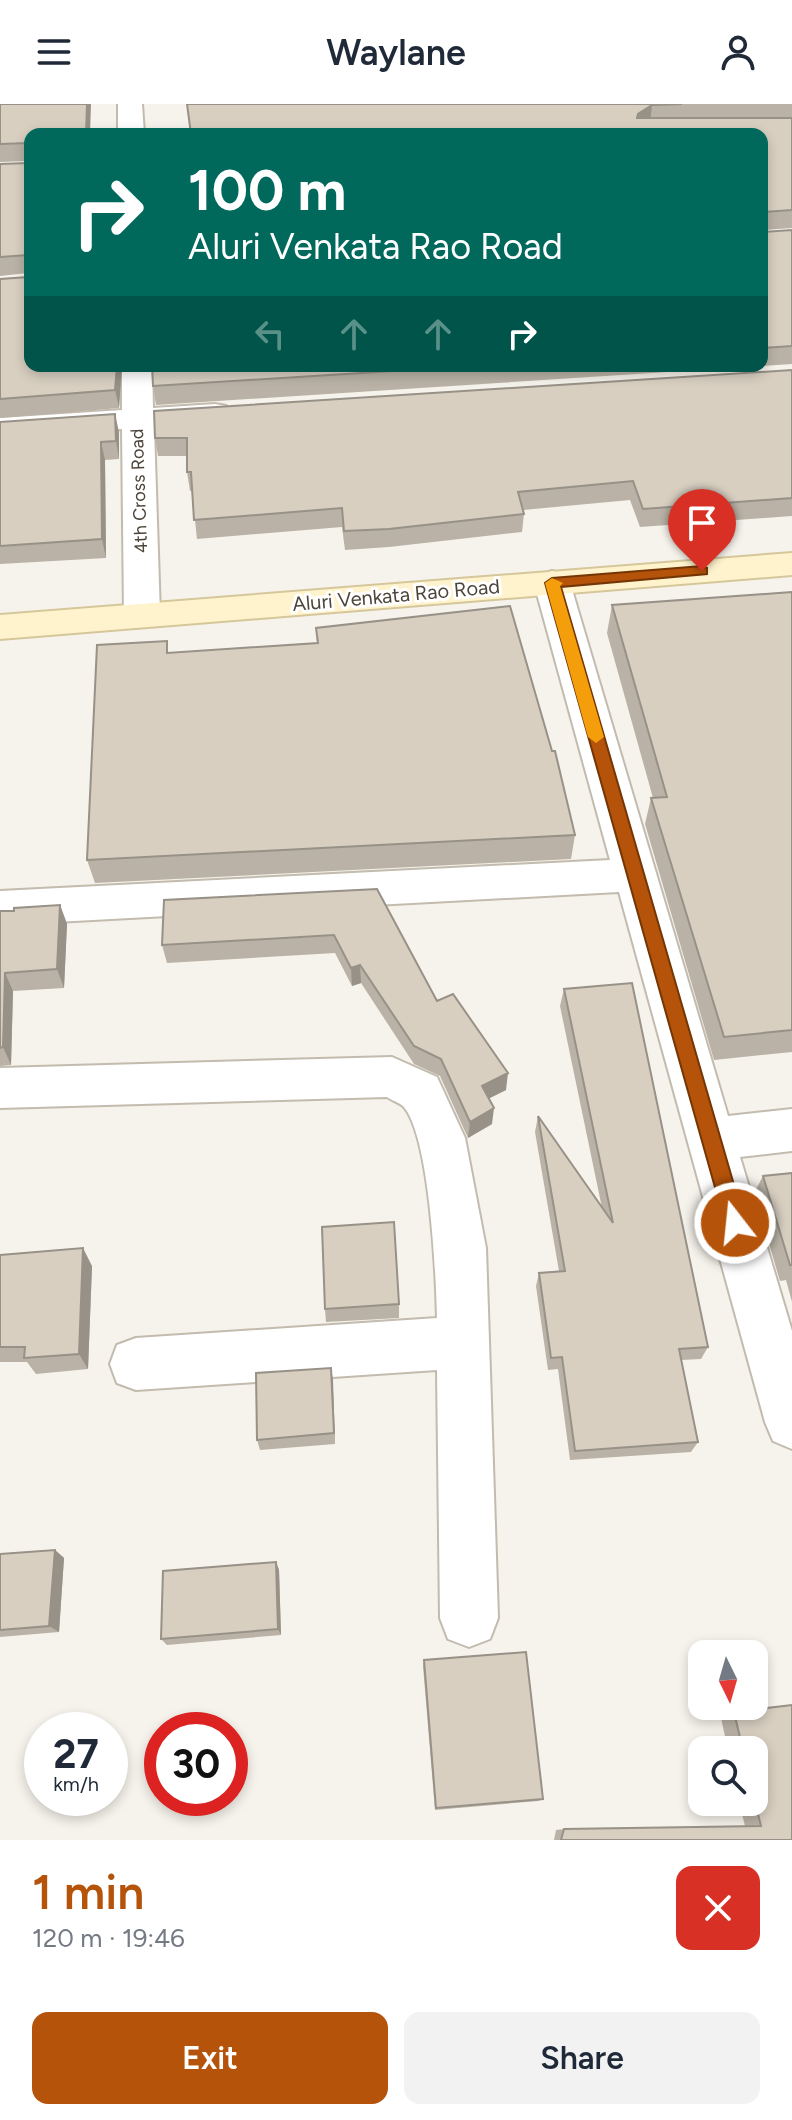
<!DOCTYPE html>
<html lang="en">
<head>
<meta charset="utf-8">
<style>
	body { margin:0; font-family:Figtree,sans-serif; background:#f2f2f3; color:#1f2937; height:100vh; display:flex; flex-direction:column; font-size:30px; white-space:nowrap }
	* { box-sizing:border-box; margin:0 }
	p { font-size:26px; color:#747a83 }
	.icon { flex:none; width:44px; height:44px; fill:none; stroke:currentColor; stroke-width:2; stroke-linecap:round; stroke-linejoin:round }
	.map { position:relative; height:1736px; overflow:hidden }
	.details { display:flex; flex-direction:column; background:#fff; flex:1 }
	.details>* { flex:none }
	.guide { position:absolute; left:24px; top:24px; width:744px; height:244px; border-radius:16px; box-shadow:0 4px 12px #0003; background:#00695c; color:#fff; overflow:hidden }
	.needle { width:52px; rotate:175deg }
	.tools { position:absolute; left:688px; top:1536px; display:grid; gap:16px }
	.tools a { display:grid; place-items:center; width:80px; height:80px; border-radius:16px; background:#fff; box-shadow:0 4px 12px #0003; font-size:40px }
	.speed { position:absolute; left:24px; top:1608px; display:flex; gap:16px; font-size:40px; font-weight:700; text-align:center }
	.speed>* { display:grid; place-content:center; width:104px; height:104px; border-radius:50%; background:#fff; box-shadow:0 4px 12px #0003; line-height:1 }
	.speed small { font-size:20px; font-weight:400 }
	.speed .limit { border:12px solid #d22; background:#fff; color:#111 }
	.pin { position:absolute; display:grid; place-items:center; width:68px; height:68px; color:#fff; margin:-82px -34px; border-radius:50% 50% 50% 0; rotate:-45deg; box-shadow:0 0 8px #0007 }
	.pin .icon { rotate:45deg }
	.me { position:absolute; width:88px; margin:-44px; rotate:344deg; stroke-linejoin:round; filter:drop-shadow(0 0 6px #0008) }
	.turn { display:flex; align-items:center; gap:28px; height:168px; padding:0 32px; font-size:36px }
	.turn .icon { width:104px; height:104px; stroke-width:2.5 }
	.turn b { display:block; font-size:56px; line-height:68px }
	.lanes { display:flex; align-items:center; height:76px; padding:0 32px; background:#0003; justify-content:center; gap:40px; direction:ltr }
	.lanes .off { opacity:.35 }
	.round { display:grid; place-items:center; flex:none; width:84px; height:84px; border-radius:16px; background:#f2f2f3 }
	.summary { display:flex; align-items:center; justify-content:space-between; height:136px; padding:0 32px }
	h1 { font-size:48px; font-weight:600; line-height:60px; color:#b45309 }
	.cta { display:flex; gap:16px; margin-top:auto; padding:16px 32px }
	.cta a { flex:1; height:92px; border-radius:16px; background:#b45309; color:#fff; font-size:32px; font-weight:600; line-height:92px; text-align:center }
	.cta a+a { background:#f2f2f3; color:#1f2937 }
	header { display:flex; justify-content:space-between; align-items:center; height:104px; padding:0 32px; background:#fff; font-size:36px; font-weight:600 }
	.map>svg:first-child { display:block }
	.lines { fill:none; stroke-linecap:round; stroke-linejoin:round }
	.minor-casing { stroke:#c2bbae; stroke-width:4 }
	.secondary-casing { stroke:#d6c79b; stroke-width:4 }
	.minor { fill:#fff; fill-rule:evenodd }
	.secondary { fill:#fff3cd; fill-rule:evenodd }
	.wall { fill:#bab2a6 }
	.shaded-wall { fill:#979187 }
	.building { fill:#d8cfc1; stroke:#979187; stroke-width:2 }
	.route { fill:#b45309; stroke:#753606; stroke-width:2 }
	.slow { fill:#f59e0b }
	.labels { text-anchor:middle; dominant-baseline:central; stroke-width:6; stroke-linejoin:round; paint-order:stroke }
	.far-street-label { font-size:18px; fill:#4b4439; stroke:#fff }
	.street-label { font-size:20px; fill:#4b4439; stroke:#fff }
</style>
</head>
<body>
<header><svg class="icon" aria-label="menu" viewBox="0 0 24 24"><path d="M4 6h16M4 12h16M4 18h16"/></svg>Waylane<svg class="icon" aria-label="person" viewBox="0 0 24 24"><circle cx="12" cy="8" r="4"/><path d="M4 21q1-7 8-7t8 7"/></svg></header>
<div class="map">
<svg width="792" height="1736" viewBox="0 0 792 1736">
	<rect width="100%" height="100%" fill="#f6f3ec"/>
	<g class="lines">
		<defs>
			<path id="minor" d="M118,0H142L144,30H118Z
				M122,262H152L153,304L215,300L226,302L231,309L226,316L154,323L160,511L155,520L142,523L129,520L124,511L122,325L0,334V314L122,306Z
				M552,467L564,471L570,479L728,1012L792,1005V1047L740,1053L792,1227V1345L773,1337L765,1318L619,788L0,821V787L610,756L534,479L540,471Z
				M392,953L437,973L465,1034L486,1144L498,1514L490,1535L469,1543L448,1535L440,1514L437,1266L136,1286L117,1279L110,1260L117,1241L136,1234L437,1214C436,1172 430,1031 403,1002C400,999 391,996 387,993L0,1004V964Z"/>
			<path id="secondary" d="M792,449V471L0,535V511Z"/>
		</defs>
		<use href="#minor" class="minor-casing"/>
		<use href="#secondary" class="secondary-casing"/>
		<use href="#minor" class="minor"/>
		<use href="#secondary" class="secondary"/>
	</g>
	<path class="wall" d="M0,0L30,30L122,262L119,304L0,314V175L28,173V169L0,172V60L28,59V57L0,58Z
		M187,0H792V13L744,14H792V124L764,126V128L792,126V260L762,262V30Z
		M152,262H761L156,301L153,282Z
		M792,266V412L640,423L630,396L523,406L524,410L522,428L389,443L345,446L342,423L197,435L192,387H190L187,368V352H158L155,334Z
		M0,318L119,328V355L105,356L106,454L0,460Z
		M792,488V948L714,956L645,720L651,694H653L607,529L612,501Z
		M316,524L575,731L571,755L95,779L87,756L170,549L317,539Z
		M377,785L437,897L506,986L489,994L492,1020L468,1034L440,972L414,960L361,879L352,882L335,849L167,859L162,841Z
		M60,801L67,820L64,884L13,887L11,961L0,962V807H14Z
		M564,885L708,1243L701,1255L681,1256L698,1338L691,1348L570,1356L558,1265L548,1266L536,1182L539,1169L559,1167L535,1028L538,1012L602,1104L560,902Z
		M792,1069V1198L786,1176L780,1177L754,1089L763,1072Z
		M0,1151L92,1162L88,1265L36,1270L27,1258H0Z
		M399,1200V1214L326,1218L325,1205Z
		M331,1264L335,1340L260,1346L257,1336Z
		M55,1446L64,1454L59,1528L0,1533V1450Z
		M276,1458L279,1466L281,1531L167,1541L161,1535Z
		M424,1556L543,1695L538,1697L435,1706L423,1562Z
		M792,1601V1736H554L556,1726L564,1725L745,1722L739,1698H754V1646H728L721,1614L734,1608Z"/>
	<path class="shaded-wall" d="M87,0H91L90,30H86Z
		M652,1L650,19L635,27L638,10Z
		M117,262H122L119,304L115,286Z
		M115,310L119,328V355L116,337Z
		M101,338L105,356L106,454L102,435Z
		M60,801L67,820L64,884L57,865Z
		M360,861L361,879L352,882L351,864Z
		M5,869L13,887L11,961L3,943Z
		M508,969L506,986L480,999L482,982Z
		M494,1004L492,1020L468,1034L470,1018Z
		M83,1144L92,1162L88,1265L79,1250Z
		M331,1264L333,1276L335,1340L334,1329Z
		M55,1446L64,1454L59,1528L49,1522Z
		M276,1458L279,1466L281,1531L278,1525Z"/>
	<path class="building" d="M0,0H87L86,30H30V262H117L115,286L0,295V175L28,173V151L0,153V60L28,59V39L0,40Z
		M187,0H682L652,1L638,10L637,14H792V106L764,108V128L792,126V242L762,244V30H191Z
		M152,262H473L153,282Z
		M792,266V394L643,405L633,377L518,388L524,410L389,425L344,427L342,404L194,416L191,368H187V334H155L154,307Z
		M115,310L116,337L101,338L102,435L0,442V318Z
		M792,488V926L724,933L651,694L667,693L612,501Z
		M510,502L552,647H555L575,731L87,756L97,541L167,537V549L318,539L316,524Z
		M377,785L437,897L453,890L508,969L482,982L494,1004L470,1018L441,955L414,942L360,861L351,864L334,831L162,841L164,796Z
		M60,801L57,865L5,869L3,943L0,944V807H14V804Z
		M632,879L708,1243L679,1245L698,1338L575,1347L562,1253L551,1254L539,1169L565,1167L538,1012L613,1119L564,885Z
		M792,1069V1161H790L763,1072Z
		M394,1118L399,1200L325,1205L322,1123Z
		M83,1144L79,1250L24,1254L25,1243H0V1151Z
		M331,1264L334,1329L257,1336L256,1269Z
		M55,1446L49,1522L0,1526V1450Z
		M276,1458L278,1525L161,1535L163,1467Z
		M526,1548L543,1695L436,1704L424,1556Z
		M792,1601V1736H561L564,1725L761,1722L754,1694V1646H743L734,1608Z"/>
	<path class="route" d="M702,462L707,464V470L561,483L745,1119L742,1126L735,1129L728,1126L725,1119L545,479L552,474Z"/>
	<path class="slow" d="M552,474L563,479L560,482L604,633L596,639L588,633L545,479Z"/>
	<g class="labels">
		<g class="far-street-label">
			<text transform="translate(139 387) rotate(-92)">4th Cross Road</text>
		</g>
		<g class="street-label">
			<text transform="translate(396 491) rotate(-5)">Aluri Venkata Rao Road</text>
		</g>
	</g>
</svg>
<div class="tools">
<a><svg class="needle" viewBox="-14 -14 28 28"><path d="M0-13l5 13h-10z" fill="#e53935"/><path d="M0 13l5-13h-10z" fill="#747a83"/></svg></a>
<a><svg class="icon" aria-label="search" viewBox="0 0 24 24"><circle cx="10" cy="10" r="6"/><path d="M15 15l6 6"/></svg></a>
</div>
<div class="speed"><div>27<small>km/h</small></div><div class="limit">30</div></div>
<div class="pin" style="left:702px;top:467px;background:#d93025"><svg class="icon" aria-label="arrive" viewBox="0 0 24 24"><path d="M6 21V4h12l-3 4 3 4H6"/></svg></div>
<svg class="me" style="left:735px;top:1119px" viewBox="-20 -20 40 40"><circle r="17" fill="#b45309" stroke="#fff" stroke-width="3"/><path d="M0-11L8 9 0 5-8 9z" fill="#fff"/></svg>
<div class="guide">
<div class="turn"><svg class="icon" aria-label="right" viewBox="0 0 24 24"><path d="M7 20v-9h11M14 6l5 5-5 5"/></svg><div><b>100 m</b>Aluri Venkata Rao Road</div></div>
<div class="lanes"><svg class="icon off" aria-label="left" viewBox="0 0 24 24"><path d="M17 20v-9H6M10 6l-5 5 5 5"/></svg><svg class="icon off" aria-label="ahead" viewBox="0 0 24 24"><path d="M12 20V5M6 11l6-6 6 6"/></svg><svg class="icon off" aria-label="ahead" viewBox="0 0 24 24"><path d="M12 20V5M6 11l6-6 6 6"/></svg><svg class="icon" aria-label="right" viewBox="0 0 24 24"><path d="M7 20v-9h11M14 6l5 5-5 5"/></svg></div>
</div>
</div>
<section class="details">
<div class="summary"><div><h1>1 min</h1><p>120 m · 19:46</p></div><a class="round" style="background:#d93025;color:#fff"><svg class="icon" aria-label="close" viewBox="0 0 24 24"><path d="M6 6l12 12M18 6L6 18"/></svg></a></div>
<div class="cta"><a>Exit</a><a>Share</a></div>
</section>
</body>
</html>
